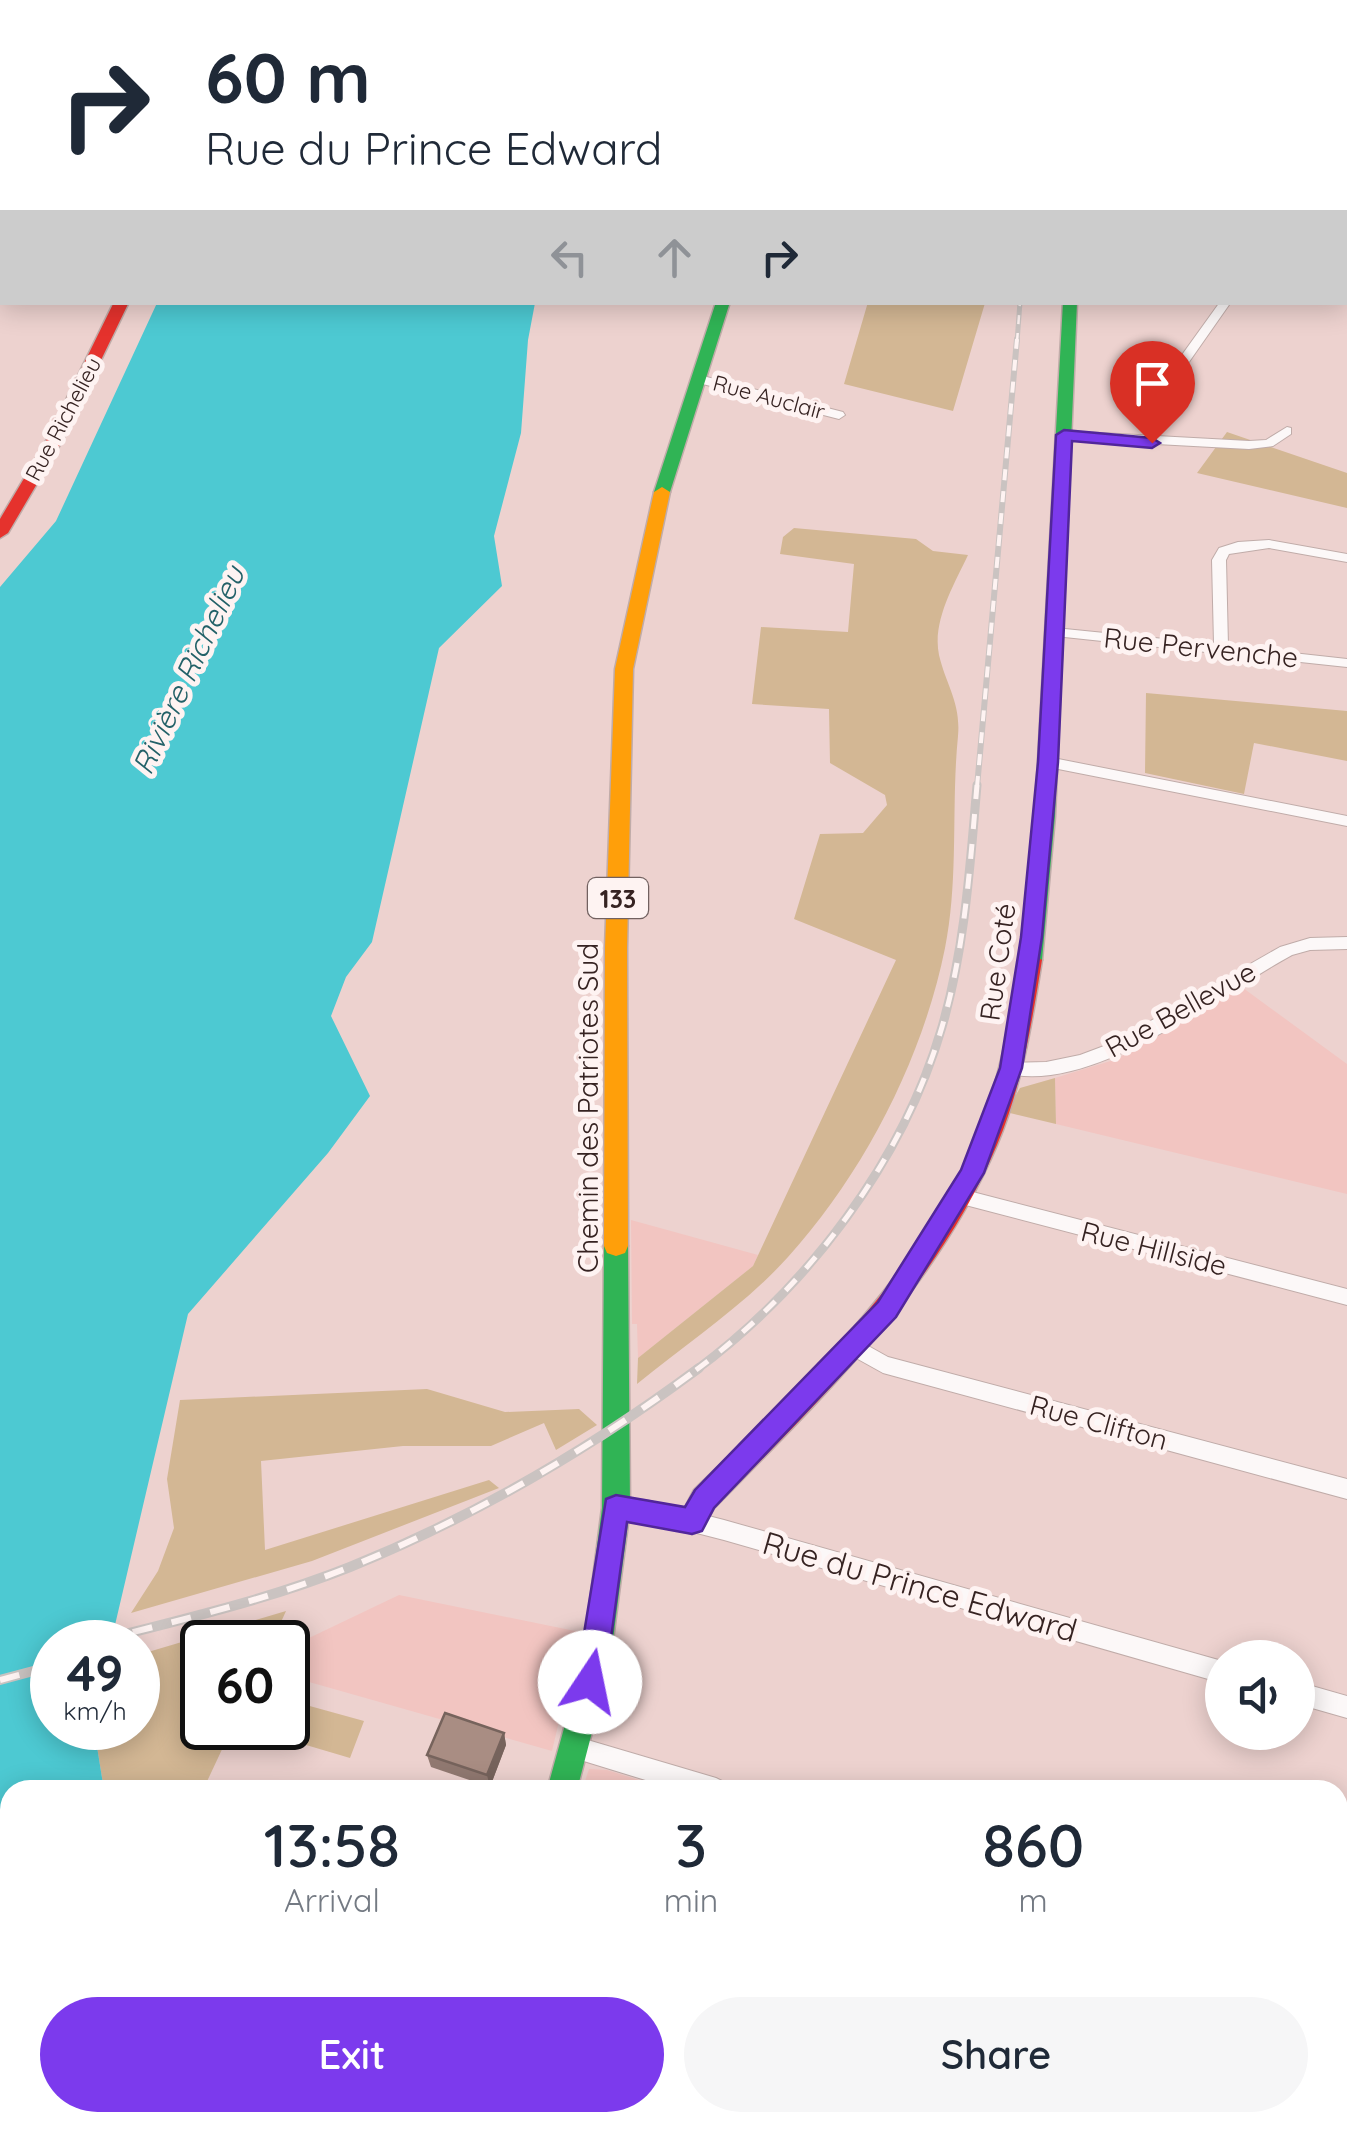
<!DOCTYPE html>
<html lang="en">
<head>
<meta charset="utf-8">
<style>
	body { margin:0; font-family:Quicksand,sans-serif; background:#f6f6f7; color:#1f2937; height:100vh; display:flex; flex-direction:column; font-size:38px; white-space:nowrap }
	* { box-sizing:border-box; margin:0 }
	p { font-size:32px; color:#747a83 }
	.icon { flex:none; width:55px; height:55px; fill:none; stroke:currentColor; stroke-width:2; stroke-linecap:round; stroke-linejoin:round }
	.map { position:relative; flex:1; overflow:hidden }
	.sheet { position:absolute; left:0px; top:1780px; width:1348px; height:352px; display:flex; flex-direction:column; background:#fff; border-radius:30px 30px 0 0; box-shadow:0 5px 25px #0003 }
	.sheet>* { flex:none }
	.guide { position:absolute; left:0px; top:0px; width:1348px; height:305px; box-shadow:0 5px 25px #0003; background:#fff; color:#1f2937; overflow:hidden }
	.fabs { position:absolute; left:1205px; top:1640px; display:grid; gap:20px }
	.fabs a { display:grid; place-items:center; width:110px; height:110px; border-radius:50%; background:#fff; box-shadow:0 5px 25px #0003; font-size:50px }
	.speed { position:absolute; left:30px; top:1620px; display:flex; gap:20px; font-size:50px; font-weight:700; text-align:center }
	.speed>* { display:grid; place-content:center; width:130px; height:130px; border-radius:50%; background:#fff; box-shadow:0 5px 25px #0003; line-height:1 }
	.speed small { font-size:25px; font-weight:400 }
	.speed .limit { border:5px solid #111; border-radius:15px; background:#fff; color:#111 }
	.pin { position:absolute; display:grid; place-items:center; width:85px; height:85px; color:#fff; margin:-102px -42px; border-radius:50% 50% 50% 0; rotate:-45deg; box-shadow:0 0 10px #0007 }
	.pin .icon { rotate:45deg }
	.me { position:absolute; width:110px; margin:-55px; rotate:11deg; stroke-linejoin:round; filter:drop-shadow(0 0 8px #0008) }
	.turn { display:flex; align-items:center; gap:35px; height:210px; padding:0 40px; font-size:45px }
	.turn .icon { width:130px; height:130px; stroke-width:2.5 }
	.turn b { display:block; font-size:70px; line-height:85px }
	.lanes { display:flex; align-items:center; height:95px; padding:0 40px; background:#0003; justify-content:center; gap:50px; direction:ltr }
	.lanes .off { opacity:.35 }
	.eta { display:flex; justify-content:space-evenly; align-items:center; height:170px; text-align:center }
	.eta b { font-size:60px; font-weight:600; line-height:70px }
	.button { display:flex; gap:20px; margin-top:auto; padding:20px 40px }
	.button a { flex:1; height:115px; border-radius:60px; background:#7c3aed; color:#fff; font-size:40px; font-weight:600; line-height:115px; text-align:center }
	.button a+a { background:#f6f6f7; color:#1f2937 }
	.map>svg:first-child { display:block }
	.built { fill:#f2c5c1 }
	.green { fill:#d3b794 }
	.water { fill:#4dc9d2 }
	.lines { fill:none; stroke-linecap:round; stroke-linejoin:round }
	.street-casing { stroke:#c0aca9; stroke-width:2 }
	.fast-casing { stroke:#c0aca9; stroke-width:3 }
	.slow-casing { stroke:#c0aca9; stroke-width:3 }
	.jam-casing { stroke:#c0aca9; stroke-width:3 }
	.street { fill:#fcf8f8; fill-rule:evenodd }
	.fast { fill:#30b455; fill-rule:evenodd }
	.slow { fill:#ff9f0a; fill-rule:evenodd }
	.jam { fill:#e5322d; fill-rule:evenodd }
	.rail-far3-casing { stroke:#cac3c1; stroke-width:5 }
	.rail-far2-casing { stroke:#cac3c1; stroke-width:6 }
	.rail-far1-casing { stroke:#cac3c1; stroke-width:9 }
	.rail-casing { stroke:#cac3c1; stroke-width:10 }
	.rail-far3 { stroke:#fef3f2; stroke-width:2.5; stroke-dasharray:9; stroke-linecap:butt }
	.rail-far2 { stroke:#fef3f2; stroke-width:4; stroke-dasharray:11; stroke-linecap:butt }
	.rail-far1 { stroke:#fef3f2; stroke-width:5; stroke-dasharray:15; stroke-linecap:butt }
	.rail { stroke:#fef3f2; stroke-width:6; stroke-dasharray:20; stroke-linecap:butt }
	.wall { fill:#917971 }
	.shaded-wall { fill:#76635c }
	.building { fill:#a98d83; stroke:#76635c; stroke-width:2.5 }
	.route { fill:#7c3aed; stroke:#51269a; stroke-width:2.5 }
	.labels { text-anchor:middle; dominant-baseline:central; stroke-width:10; stroke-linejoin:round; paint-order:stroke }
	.far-street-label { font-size:22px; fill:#362322; stroke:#fef3f2 }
	.shield { fill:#fef3f2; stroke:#726160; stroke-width:2.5 }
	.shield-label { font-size:25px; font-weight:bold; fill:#362322 }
	.street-label { font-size:28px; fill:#362322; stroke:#fef3f2 }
	.water-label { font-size:30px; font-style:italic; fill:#236168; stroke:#fef3f2 }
	.near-street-label { font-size:32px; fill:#362322; stroke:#fef3f2 }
</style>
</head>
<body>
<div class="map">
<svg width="1347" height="2132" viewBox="0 0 1347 2132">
	<rect width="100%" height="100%" fill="#edd2cf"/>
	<path class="built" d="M1239,985L1347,1064V1194L1056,1124L1055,1078L1117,1059Z
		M631,1220L758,1255L753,1266L638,1358L637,1324H632Z
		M399,1595L580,1632L552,1751L288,1676V1648Z
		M589,1769L607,1770L671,1790H582Z
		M670,2123H877L875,2132H696Z"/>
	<path class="green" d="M868,302L985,303L953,411L844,384Z
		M1227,432L1347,473V508L1197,473Z
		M794,528L916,539L933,551L968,555C954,585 932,621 939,655C946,685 961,703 958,736C951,806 959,878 945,948C923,1058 864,1173 788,1257C745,1305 687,1343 637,1384L638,1358L753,1266L896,960L794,919L820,834L863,833L887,805L885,795L830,763L829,709L752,704L761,627L848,632L854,564L780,554L783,537Z
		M1146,693L1347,711V761L1254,743L1244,794L1145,773Z
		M1055,1078L1056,1124L1006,1112L1020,1088Z
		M427,1389L505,1412L579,1409L597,1425L556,1450L544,1423L491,1446H403L261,1461L265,1550L489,1480L499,1488L312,1561L131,1613L158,1571L174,1528L167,1479L180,1400Z
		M286,1611L272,1642H202V1728H232L203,1790H104L94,1728H138V1655Z
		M288,1700L364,1721L350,1758L269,1734L272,1728H288Z"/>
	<path class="water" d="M157,303H535L528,340L521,433L494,536L502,586L439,648L372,942L346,977L331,1016L370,1096L328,1153L188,1314L111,1642H52V1728H94L104,1790H10V2122L37,2123L35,2132H0V587L56,521Z"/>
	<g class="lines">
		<defs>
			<path id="street" d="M1155,0H1163V2H1155Z
				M1345,20H1347V26H1345Z
				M1347,99V106L1345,107V100Z
				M1345,183H1347V189H1345Z
				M0,206H2V214H0Z
				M1345,231H1347V237H1345Z
				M1345,284H1347V291H1345Z
				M1220,302H1231L1189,362H1181L1179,359Z
				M699,375L843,412L845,415L839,419L695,382L693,379Z
				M1287,427L1291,428V434L1273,446L1249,449L1064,439L1058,435L1064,431L1249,441L1266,440Z
				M1269,540L1347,554V562L1269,548L1229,554L1226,560L1228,646L1347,659V667L1055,636L1048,632L1055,628L1214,644L1212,560L1219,548L1238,542Z
				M1048,757L1347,816V826L1043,766L1040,762L1043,758Z
				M1347,937V949L1310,950L1292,955C1218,995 1091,1096 1005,1073L1002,1068L1005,1063L1046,1062L1080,1055L1112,1043L1280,947L1310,938Z
				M961,1189L1347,1289V1305L954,1202L952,1197L954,1192Z
				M854,1338L888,1357L1347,1479V1499L883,1373L847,1353L844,1347L847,1341Z
				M616,1498L646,1500L724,1520L1222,1661V1683L724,1540L646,1520L609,1515L605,1508L609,1501Z
				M1298,1682L1347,1696V1718L1298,1704Z
				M574,1736L716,1778L724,1782L728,1790H678L574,1758L566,1755L563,1747L566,1739Z
				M1338,1976L1347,1979V2003L1338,2000Z
				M613,2122H661L665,2132H619Z"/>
			<path id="fast" d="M716,302H730L670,492L662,497L656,496L654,492Z
				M1063,302H1077L1055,816L1042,960L1031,968L1020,960L1035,816Z
				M616,1236L625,1239L628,1246L630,1508L610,1663L577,1790H547L582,1663L602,1508L604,1246L607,1239Z"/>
			<path id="slow" d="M662,487L670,492L633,669L627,948L628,1246L625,1253L616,1256L607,1253L604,1246L605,948L615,669L654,492Z"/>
			<path id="jam" d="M114,302H129L61,443L8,533L0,538V519L45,443Z
				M1031,952L1042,960C1032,1022 1022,1086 997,1145C936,1289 822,1398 714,1508L702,1530L692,1534L682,1530L678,1521L694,1490C799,1387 915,1282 974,1144C999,1086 1010,1022 1020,960Z
				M387,2122H423L419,2132H383Z"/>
		</defs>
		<use href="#street" class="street-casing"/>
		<use href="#fast" class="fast-casing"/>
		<use href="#slow" class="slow-casing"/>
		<use href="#jam" class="jam-casing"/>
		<use href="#street" class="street"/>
		<use href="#fast" class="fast"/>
		<use href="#slow" class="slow"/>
		<use href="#jam" class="jam"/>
		<defs>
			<path id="rail-far3" d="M1017,342L1020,302"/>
			<path id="rail-far2" d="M977,787L1017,339"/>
			<path id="rail-far1" d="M696,1370C808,1287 903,1161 942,1027C965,948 970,866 977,785"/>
			<path id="rail" d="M94,1642C180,1620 267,1600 350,1567C476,1516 590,1449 699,1368
				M0,1680L52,1666"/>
		</defs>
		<use href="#rail-far3" class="rail-far3-casing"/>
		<use href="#rail-far2" class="rail-far2-casing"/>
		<use href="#rail-far1" class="rail-far1-casing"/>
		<use href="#rail" class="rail-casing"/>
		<use href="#rail-far3" class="rail-far3"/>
		<use href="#rail-far2" class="rail-far2"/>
		<use href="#rail-far1" class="rail-far1"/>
		<use href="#rail" class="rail"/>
	</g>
	<path class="wall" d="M504,1733L506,1745L490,1787L431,1767L427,1755Z"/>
	<path class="shaded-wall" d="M2,81V113L0,115V82Z
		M504,1733L506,1745L490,1787L487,1775Z"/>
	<path class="building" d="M0,45H2V81L0,82Z
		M445,1713L504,1733L487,1775L427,1755Z"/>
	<path class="route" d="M1064,430L1152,438L1160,443L1152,448L1072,441L1058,762L1042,937L1022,1068L984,1173L896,1317L714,1508L702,1531L692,1534L627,1522L605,1682L601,1692L590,1697L580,1692L576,1682L606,1499L616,1495L685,1507L695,1490L878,1302L961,1170L1000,1068L1021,937L1038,762L1056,435Z"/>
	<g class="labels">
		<g class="far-street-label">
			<text transform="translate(769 397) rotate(15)">Rue Auclair</text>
			<text transform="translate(63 419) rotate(-62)">Rue Richelieu</text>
		</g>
		<rect class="shield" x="588" y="878" width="60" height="40" rx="8"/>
		<g class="shield-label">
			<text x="618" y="898">133</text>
		</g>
		<g class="street-label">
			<text transform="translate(1201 647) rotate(6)">Rue Pervenche</text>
			<text transform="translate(997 962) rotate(-82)">Rue Coté</text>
			<text transform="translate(1180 1009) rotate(-29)">Rue Bellevue</text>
			<text transform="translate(587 1108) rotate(-90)">Chemin des Patriotes Sud</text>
			<text transform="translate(1154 1248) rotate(14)">Rue Hillside</text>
			<text transform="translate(1099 1422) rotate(15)">Rue Clifton</text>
		</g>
		<g class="water-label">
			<text transform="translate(188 670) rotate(-65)">Rivière Richelieu</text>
		</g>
		<g class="near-street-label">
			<text transform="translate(920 1586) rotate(16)">Rue du Prince Edward</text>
		</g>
	</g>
</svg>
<div class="fabs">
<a><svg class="icon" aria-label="sound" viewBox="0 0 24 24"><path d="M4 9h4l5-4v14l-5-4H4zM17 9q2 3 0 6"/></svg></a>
</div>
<div class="speed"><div>49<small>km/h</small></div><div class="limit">60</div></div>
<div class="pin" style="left:1152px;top:443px;background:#d93025"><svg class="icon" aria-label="arrive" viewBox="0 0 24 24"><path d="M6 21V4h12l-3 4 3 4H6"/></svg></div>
<svg class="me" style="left:590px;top:1682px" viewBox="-20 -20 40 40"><circle r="19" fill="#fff"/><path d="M0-13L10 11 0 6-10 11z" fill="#7c3aed"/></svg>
<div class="guide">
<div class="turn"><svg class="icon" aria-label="right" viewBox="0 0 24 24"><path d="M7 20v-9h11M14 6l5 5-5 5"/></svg><div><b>60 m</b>Rue du Prince Edward</div></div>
<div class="lanes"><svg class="icon off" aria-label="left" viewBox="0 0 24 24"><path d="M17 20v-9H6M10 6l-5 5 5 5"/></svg><svg class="icon off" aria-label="ahead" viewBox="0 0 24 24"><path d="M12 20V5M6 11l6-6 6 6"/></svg><svg class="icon" aria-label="right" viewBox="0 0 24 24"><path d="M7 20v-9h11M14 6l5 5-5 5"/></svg></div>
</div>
<section class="sheet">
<div class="eta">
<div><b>13:58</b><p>Arrival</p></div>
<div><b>3</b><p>min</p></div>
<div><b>860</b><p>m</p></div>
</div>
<div class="button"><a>Exit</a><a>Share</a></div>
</section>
</div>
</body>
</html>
